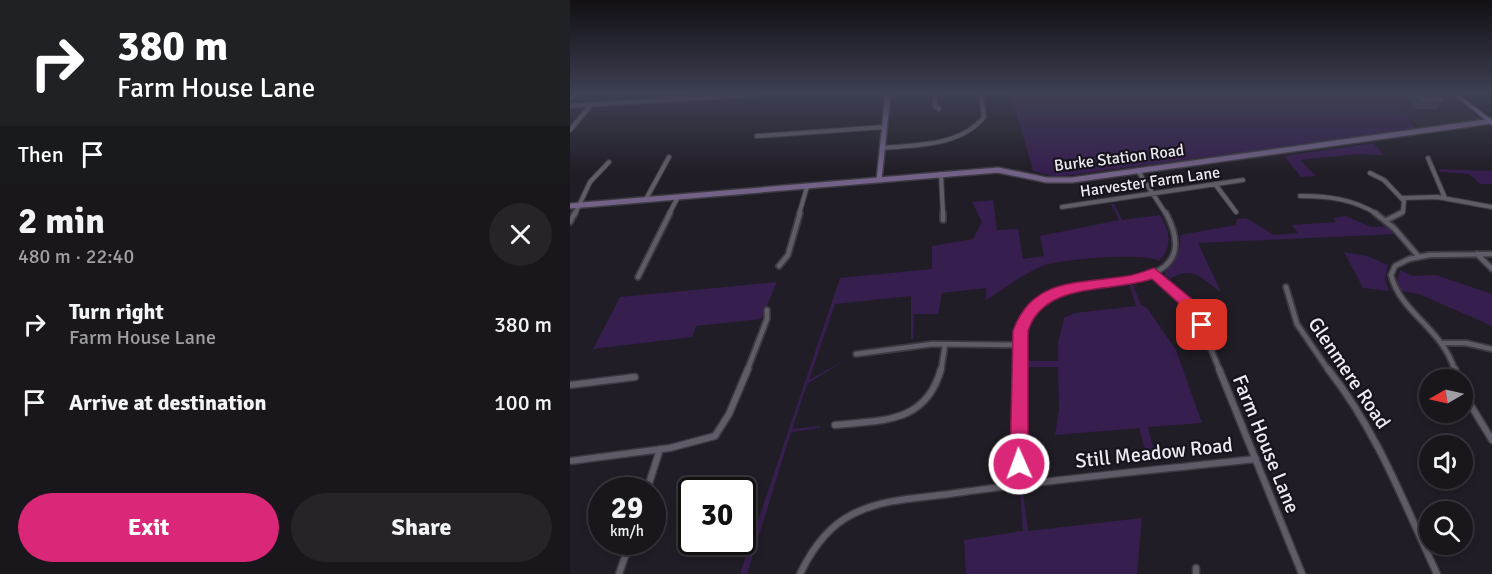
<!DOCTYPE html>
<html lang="en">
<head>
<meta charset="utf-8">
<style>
	body { margin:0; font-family:Signika,sans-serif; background:#262329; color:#f1f3f6; height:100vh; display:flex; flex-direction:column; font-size:22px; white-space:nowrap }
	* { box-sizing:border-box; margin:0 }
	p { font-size:20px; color:#9f9fa3 }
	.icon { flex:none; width:33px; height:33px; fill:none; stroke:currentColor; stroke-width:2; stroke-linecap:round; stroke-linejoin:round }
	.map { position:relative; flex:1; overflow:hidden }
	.sheet { display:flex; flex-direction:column; background:#19161c; width:570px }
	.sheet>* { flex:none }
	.hud { background:#202124; color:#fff; overflow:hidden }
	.needle { width:39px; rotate:261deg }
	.tools { position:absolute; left:849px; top:369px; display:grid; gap:12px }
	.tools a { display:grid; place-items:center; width:54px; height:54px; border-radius:50%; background:#19161c; box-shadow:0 3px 9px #0003,0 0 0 2px #37353b; font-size:30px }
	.speed { position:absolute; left:18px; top:477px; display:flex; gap:12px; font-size:30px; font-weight:700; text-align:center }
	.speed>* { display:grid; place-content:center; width:78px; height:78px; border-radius:50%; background:#19161c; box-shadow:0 3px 9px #0003,0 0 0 2px #37353b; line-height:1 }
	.speed small { font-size:15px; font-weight:400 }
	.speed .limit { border:3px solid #111; border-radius:9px; background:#fff; color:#111 }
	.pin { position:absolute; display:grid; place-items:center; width:51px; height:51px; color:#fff; margin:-26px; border-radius:12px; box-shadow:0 3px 9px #0006 }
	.me { position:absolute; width:66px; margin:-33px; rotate:358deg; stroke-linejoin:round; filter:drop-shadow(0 0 4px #0008) }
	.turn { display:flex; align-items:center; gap:21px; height:126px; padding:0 18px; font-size:27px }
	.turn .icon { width:78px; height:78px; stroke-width:2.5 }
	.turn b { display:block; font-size:42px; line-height:51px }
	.then { display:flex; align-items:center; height:57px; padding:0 18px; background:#0003; gap:12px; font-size:22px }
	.round { display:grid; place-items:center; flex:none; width:63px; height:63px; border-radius:32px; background:#262329 }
	.overview { display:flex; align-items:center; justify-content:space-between; height:102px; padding:0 18px }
	h1 { font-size:36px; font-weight:700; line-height:45px }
	.primary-button { display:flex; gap:12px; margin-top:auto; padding:12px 18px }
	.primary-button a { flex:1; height:69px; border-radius:36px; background:#db2777; color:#fff; font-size:24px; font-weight:700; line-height:69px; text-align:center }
	.primary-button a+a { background:#262329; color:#f1f3f6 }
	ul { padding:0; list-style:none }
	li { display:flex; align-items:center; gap:18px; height:78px; padding:0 18px }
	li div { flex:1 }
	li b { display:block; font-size:22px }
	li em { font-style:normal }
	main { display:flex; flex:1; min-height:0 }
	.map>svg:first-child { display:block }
	.built { fill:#2a2432 }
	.green { fill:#361e4e }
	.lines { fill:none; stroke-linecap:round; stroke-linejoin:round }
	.street-far2-casing { stroke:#3d3941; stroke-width:6 }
	.street-far1-casing { stroke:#3d3941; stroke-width:8 }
	.street-casing { stroke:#3d3941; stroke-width:9 }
	.secondary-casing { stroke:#3d3941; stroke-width:8 }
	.primary-casing { stroke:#3d3941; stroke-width:2 }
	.street-far2 { stroke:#605c67; stroke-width:4 }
	.street-far1 { stroke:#605c67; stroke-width:4.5 }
	.street { stroke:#605c67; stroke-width:6 }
	.secondary { stroke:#736288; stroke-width:5 }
	.primary { fill:#8668a9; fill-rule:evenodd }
	.wall { fill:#433f49 }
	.building { fill:#55515b; stroke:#6d6a73; stroke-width:1.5 }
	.route { fill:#db2777; stroke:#8e194d; stroke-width:1.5 }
	.labels { text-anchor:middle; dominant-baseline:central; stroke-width:4.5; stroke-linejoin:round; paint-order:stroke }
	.street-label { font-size:16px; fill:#eeebf2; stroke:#18141d }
	.near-street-label { font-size:20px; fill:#eeebf2; stroke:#18141d }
</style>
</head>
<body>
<main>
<section class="sheet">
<div class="hud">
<div class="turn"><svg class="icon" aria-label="right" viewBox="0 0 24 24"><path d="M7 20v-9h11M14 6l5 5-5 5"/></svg><div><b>380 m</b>Farm House Lane</div></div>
<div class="then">Then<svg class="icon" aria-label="arrive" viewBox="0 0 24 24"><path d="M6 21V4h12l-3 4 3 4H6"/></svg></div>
</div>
<div class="overview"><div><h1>2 min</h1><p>480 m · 22:40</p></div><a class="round"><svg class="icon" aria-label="close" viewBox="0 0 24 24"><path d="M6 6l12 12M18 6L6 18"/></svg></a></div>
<ul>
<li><svg class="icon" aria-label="right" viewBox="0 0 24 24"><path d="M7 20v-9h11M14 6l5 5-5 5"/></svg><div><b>Turn right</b><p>Farm House Lane</p></div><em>380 m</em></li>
<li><svg class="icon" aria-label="arrive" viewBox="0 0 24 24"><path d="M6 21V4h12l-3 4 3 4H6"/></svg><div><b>Arrive at destination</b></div><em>100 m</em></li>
</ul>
<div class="primary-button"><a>Exit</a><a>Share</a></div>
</section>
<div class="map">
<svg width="922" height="574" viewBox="0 0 922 574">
	<rect width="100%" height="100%" fill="#211d26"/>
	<path class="built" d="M816,94H879L910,119L854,130L822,106Z"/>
	<path class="green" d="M441,94H824L845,129L486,177L463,171Z
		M803,143L814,155L787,154L730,160L746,176L731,177L714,156Z
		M869,169L922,171V184H910L899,174L870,172Z
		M423,200L427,230L448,229L453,259L474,256L470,236L549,220L541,204H544L552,220L590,215C600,232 603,246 589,261C575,252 489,259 472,266C453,274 434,289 416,300V288L372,293L368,314H344L343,339H341V296L265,304L239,380L275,360L237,384L222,429L250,426V428L221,432L177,574H170L270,278L362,269V246L403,239L412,222L402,202Z
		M776,216L801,227L820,226L827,234L628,243L651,292C630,278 624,265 600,279L595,275C596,261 613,257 610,235L666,225L667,219L676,218L704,235L728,233L722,225L766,222L763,218Z
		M774,252L797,256L818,265L815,278L819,291L793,288Z
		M830,270L843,276L866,275L922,294V326L849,294L831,291L827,281Z
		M207,282L191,319L126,326L122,337L23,349L50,297Z
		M559,283H562L571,305L577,308L606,350L632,423L578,427L586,459L578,460L569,428L485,435L489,409L488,367H455V361H488V343L494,318L505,313L566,306Z
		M450,492H453L458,531L572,518L567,574H396L394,540L453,531Z"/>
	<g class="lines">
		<defs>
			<path id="street-far2" d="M365,94V106L369,109
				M0,98L5,94
				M0,106L189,94
				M0,130L21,105
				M187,136L314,127
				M312,148C346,145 391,146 414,117L411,94
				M858,158L875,198
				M568,171L596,214
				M800,173L814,180L834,201L833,212L828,214
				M371,174L373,214
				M645,184L666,212
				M730,196C758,196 783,199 807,214
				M832,198L867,197L922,207
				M76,199L99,157
				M492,207L673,180
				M5,214L20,182L39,162
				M99,214L108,197
				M229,214L237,187"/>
			<path id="street-far1" d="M373,213V220
				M805,213L824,228L849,257
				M817,220L831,213
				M0,222L5,213
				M907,254L922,269
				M209,266L218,255L230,213
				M584,273L618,304L628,317L650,371
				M68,277L100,213
				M716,287L727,324L759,371
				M874,343H896L922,349
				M286,354L363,344L449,345
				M177,371L197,319V310
				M371,371L375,345
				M449,371C449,346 449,319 468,301C499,272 643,303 596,213
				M885,371C872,327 831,314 821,275L825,266L839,259L859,255L922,254"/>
			<path id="street" d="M449,369L450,484
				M649,369L732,574
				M758,369C807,431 834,503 867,574
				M885,369L888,380
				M0,385L65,377
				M892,391L922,440
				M265,425C312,420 356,424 371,369
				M0,461L100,448L145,436L159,414L178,369
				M77,490L90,449
				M626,568V574
				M49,574L60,542
				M230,574C242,549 258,526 283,514C314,498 353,498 386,493C486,479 586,470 686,459"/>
			<path id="secondary" d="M309,180L318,94
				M0,206L428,170L477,180H502L922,121"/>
			<path id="primary" d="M882,94H888L922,120V125Z"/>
		</defs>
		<use href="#street-far2" class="street-far2-casing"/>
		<use href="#street-far1" class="street-far1-casing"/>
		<use href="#street" class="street-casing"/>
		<use href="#secondary" class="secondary-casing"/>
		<use href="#primary" class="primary-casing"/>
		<use href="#street-far2" class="street-far2"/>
		<use href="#street-far1" class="street-far1"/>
		<use href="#street" class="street"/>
		<use href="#secondary" class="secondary"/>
		<use href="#primary" class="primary"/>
	</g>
	<path class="wall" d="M839,94H867L873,100L867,109H846L837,98Z"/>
	<path class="building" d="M846,94H867L873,100H852Z"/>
	<linearGradient id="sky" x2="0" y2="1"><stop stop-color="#121015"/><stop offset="0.54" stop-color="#3d4052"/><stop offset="1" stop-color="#3d4052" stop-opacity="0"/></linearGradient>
	<rect width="922" height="174" fill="url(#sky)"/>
	<path class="route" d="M584,268L623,300L639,325L637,329H627L613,307L582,279C540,293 474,281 458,331V464L455,470L449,473L442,470L440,464L443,331C462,277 509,284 557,276C566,275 575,271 584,268Z"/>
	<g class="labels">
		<g class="street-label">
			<text transform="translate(549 158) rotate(-7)">Burke Station Road</text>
			<text transform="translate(580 182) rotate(-8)">Harvester Farm Lane</text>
		</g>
		<g class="near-street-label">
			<text transform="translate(779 373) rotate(56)">Glenmere Road</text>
			<text transform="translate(696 444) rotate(68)">Farm House Lane</text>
			<text transform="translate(584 453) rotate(-6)">Still Meadow Road</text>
		</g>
	</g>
</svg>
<div class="tools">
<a><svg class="needle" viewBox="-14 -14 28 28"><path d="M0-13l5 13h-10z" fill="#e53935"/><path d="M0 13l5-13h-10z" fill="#9f9fa3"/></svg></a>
<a><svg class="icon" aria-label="sound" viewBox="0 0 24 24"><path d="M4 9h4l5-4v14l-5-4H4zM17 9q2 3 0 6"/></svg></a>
<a><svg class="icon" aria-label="search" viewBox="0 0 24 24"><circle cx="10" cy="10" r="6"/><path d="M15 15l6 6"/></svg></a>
</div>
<div class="speed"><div>29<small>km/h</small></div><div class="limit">30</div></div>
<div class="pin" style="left:632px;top:325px;background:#d93025"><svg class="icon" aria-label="arrive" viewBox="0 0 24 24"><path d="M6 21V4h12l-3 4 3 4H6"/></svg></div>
<svg class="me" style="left:449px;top:464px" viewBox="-20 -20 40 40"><circle r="17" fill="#db2777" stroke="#fff" stroke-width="3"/><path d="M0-11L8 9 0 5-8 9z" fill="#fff"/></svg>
</div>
</main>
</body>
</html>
